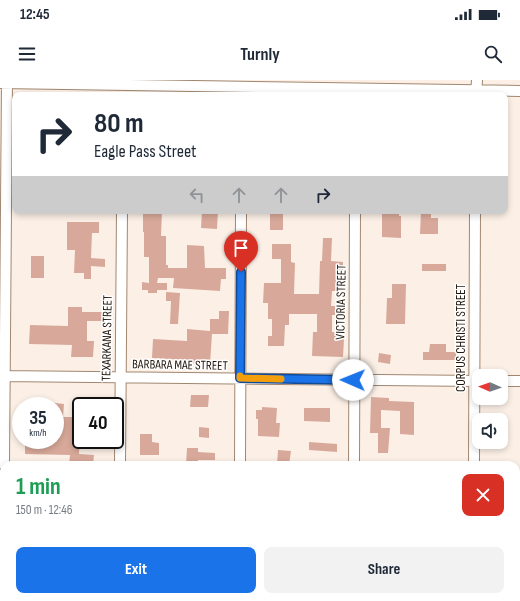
<!DOCTYPE html>
<html lang="en">
<head>
<meta charset="utf-8">
<style>
	body { margin:0; font-family:"Sofia Sans Condensed",sans-serif; background:#f2f2f3; color:#1f2937; height:100vh; display:flex; flex-direction:column; font-size:15px; white-space:nowrap }
	* { box-sizing:border-box; margin:0 }
	p { font-size:13px; color:#747a83 }
	.icon { flex:none; width:22px; height:22px; fill:none; stroke:currentColor; stroke-width:2; stroke-linecap:round; stroke-linejoin:round }
	.map { position:relative; flex:1; overflow:hidden }
	.details { position:absolute; left:0px; top:381px; width:520px; height:140px; display:flex; flex-direction:column; background:#fff; border-radius:12px 12px 0 0; box-shadow:0 2px 6px #0003 }
	.details>* { flex:none }
	.top-card { position:absolute; left:12px; top:12px; width:496px; height:122px; border-radius:8px; box-shadow:0 2px 6px #0003; background:#fff; color:#1f2937; overflow:hidden }
	.needle { width:26px; rotate:272deg }
	.buttons { position:absolute; left:472px; top:289px; display:grid; gap:8px }
	.buttons a { display:grid; place-items:center; width:36px; height:36px; border-radius:8px; background:#fff; box-shadow:0 2px 6px #0003; font-size:20px }
	.speed { position:absolute; left:12px; top:317px; display:flex; gap:8px; font-size:20px; font-weight:700; text-align:center }
	.speed>* { display:grid; place-content:center; width:52px; height:52px; border-radius:50%; background:#fff; box-shadow:0 2px 6px #0003; line-height:1 }
	.speed small { font-size:10px; font-weight:400 }
	.speed .limit { border:2px solid #111; border-radius:6px; background:#fff; color:#111 }
	.pin { position:absolute; display:grid; place-items:center; width:34px; height:34px; color:#fff; margin:-41px -17px; border-radius:50% 50% 50% 0; rotate:-45deg; box-shadow:0 0 4px #0007 }
	.pin .icon { rotate:45deg }
	.me { position:absolute; width:44px; margin:-22px; rotate:271deg; stroke-linejoin:round; filter:drop-shadow(0 0 3px #0008) }
	.turn { display:flex; align-items:center; gap:14px; height:84px; padding:0 16px; font-size:18px }
	.turn .icon { width:52px; height:52px; stroke-width:2.5 }
	.turn b { display:block; font-size:28px; line-height:34px }
	.lanes { display:flex; align-items:center; height:38px; padding:0 16px; background:#0003; justify-content:center; gap:20px; direction:ltr }
	.lanes .off { opacity:.35 }
	.round { display:grid; place-items:center; flex:none; width:42px; height:42px; border-radius:8px; background:#f2f2f3 }
	.summary { display:flex; align-items:center; justify-content:space-between; height:68px; padding:0 16px }
	h1 { font-size:24px; font-weight:700; line-height:30px; color:#1e9e55 }
	.action { display:flex; gap:8px; margin-top:auto; padding:8px 16px }
	.action a { flex:1; height:46px; border-radius:8px; background:#1a73e8; color:#fff; font-size:16px; font-weight:700; line-height:46px; text-align:center }
	.action a+a { background:#f2f2f3; color:#1f2937 }
	.status { display:flex; justify-content:space-between; align-items:center; height:28px; padding:0 20px; background:#fff; direction:ltr }
	.status svg { height:11px; fill:currentColor }
	header { display:flex; justify-content:space-between; align-items:center; height:52px; padding:0 16px; background:#fff; font-size:18px; font-weight:700 }
	.map>svg:first-child { display:block }
	.building { fill:#d8a99a }
	.lines { fill:none; stroke-linecap:round; stroke-linejoin:round }
	.minor-casing { stroke:#a18770; stroke-width:12 }
	.minor { stroke:#fff; stroke-width:10 }
	.route-casing { stroke:#114b97; stroke-width:10 }
	.route { stroke:#1a73e8; stroke-width:7 }
	.slow { stroke:#f59e0b; stroke-width:7 }
	.labels { text-anchor:middle; dominant-baseline:central; stroke-width:3; stroke-linejoin:round; paint-order:stroke }
	.street-label { font-size:13px; fill:#21170e; stroke:#fff }
</style>
</head>
<body>
<div class="status"><b>12:45</b><svg viewBox="0 0 49 12"><path d="M0 12V9h3v3zM5 12V6h3v6zM10 12V3h3v9zM15 12V0h3v12zM26 1h20v11H26zM47 4h2v5h-2z"/></svg></div>
<header><svg class="icon" aria-label="menu" viewBox="0 0 24 24"><path d="M4 6h16M4 12h16M4 18h16"/></svg>Turnly<svg class="icon" aria-label="search" viewBox="0 0 24 24"><circle cx="10" cy="10" r="6"/><path d="M15 15l6 6"/></svg></header>
<div class="map">
<svg width="520" height="521" viewBox="0 0 520 521">
	<rect width="100%" height="100%" fill="#fcf0e6"/>
	<path class="building" d="M149,131H162L161,156H166V185H168V188H187V165L204,166L205,188H226V199H221L220,211L173,208L174,198H158L157,203H167V210H157V213H148V210H142V202L149,203V177H144V152H143V134H149Z
		M202,131H218L217,149L201,148Z
		M273,131H283V150H270V134H273Z
		M385,131H399V136H401V158L382,157V133H385Z
		M421,131H431V138H438V154H420Z
		M67,142H99V153H92L91,178L105,179V187L91,186V199H84V193H74L75,170H67Z
		M323,158H332L331,181L343,182V194H338L337,211H332L331,226H335V235H332V252H336V259H344L343,277L312,276L313,252H317V234H289V245H285L284,266H268V256H272V239H268V223H263L264,203H281V179H272V164H291V182L295,183L294,214H319L320,181H322Z
		M31,176H44V198H31Z
		M422,184H446V191H422Z
		M392,204H406L405,244H386L387,218H392Z
		M166,212L180,213L178,244H170L171,221H166Z
		M68,227H82V232H106V241H87V261H94L93,277H71L72,265L29,264L30,245L68,246Z
		M219,231H229L228,254H212L210,284L188,283V280L152,278L153,259L187,261V249L210,251V239H219Z
		M430,264H446V272H456V280H423V272H429Z
		M379,273L391,275L390,284L378,282Z
		M191,315H209L208,327H190Z
		M371,317L389,318V321L414,322V355L400,354V331L381,330V348H390L388,373H378V353H370Z
		M55,323L64,324L63,337H81L79,374L94,375L93,385H69L70,375L25,374V360H55Z
		M262,327L277,328L276,343H280L279,357L258,356V339H256V330H262Z
		M304,328H330V342L304,341Z
		M199,347L209,348V358L199,357Z
		M140,354H152V362L159,363V375H140Z
		M309,362L337,364V372L309,370Z
		M187,368H198V372L215,373V380H198V385H186Z
		M278,370L291,371L289,385H277Z"/>
	<g class="lines">
		<defs>
			<path id="minor" d="M0,3L520,11
				M476,15L477,0
				M0,296L479,301
				M501,301H520
				M4,385L7,0
				M120,385L122,131
				M240,385L241,131
				M354,385L355,131
				M474,385L475,131
				M5,517V521
				M354,517V521
				M474,517V521
				M119,521V517
				M239,521V517"/>
		</defs>
		<use href="#minor" class="minor-casing"/>
		<use href="#minor" class="minor"/>
	</g>
	<g class="lines">
		<defs>
			<path id="route" d="M241,192L240,298L353,300"/>
		</defs>
		<use href="#route" class="route-casing"/>
		<use href="#route" class="route"/>
		<path class="slow" d="M240,296V298L281,299"/>
	</g>
	<g class="labels">
		<g class="street-label">
			<text transform="translate(341 222) rotate(-89)">VICTORIA STREET</text>
			<text transform="translate(107 258) rotate(-89)">TEXARKANA STREET</text>
			<text transform="translate(461 258) rotate(-90)">CORPUS CHRISTI STREET</text>
			<text transform="translate(180 285) rotate(1)">BARBARA MAE STREET</text>
		</g>
	</g>
</svg>
<div class="buttons">
<a><svg class="needle" viewBox="-14 -14 28 28"><path d="M0-13l5 13h-10z" fill="#e53935"/><path d="M0 13l5-13h-10z" fill="#747a83"/></svg></a>
<a><svg class="icon" aria-label="sound" viewBox="0 0 24 24"><path d="M4 9h4l5-4v14l-5-4H4zM17 9q2 3 0 6"/></svg></a>
</div>
<div class="speed"><div>35<small>km/h</small></div><div class="limit">40</div></div>
<div class="pin" style="left:241px;top:192px;background:#d93025"><svg class="icon" aria-label="arrive" viewBox="0 0 24 24"><path d="M6 21V4h12l-3 4 3 4H6"/></svg></div>
<svg class="me" style="left:353px;top:300px" viewBox="-20 -20 40 40"><circle r="19" fill="#fff"/><path d="M0-13L10 11 0 6-10 11z" fill="#1a73e8"/></svg>
<div class="top-card">
<div class="turn"><svg class="icon" aria-label="right" viewBox="0 0 24 24"><path d="M7 20v-9h11M14 6l5 5-5 5"/></svg><div><b>80 m</b>Eagle Pass Street</div></div>
<div class="lanes"><svg class="icon off" aria-label="left" viewBox="0 0 24 24"><path d="M17 20v-9H6M10 6l-5 5 5 5"/></svg><svg class="icon off" aria-label="ahead" viewBox="0 0 24 24"><path d="M12 20V5M6 11l6-6 6 6"/></svg><svg class="icon off" aria-label="ahead" viewBox="0 0 24 24"><path d="M12 20V5M6 11l6-6 6 6"/></svg><svg class="icon" aria-label="right" viewBox="0 0 24 24"><path d="M7 20v-9h11M14 6l5 5-5 5"/></svg></div>
</div>
<section class="details">
<div class="summary"><div><h1>1 min</h1><p>150 m · 12:46</p></div><a class="round" style="background:#d93025;color:#fff"><svg class="icon" aria-label="close" viewBox="0 0 24 24"><path d="M6 6l12 12M18 6L6 18"/></svg></a></div>
<div class="action"><a>Exit</a><a>Share</a></div>
</section>
</div>
</body>
</html>
